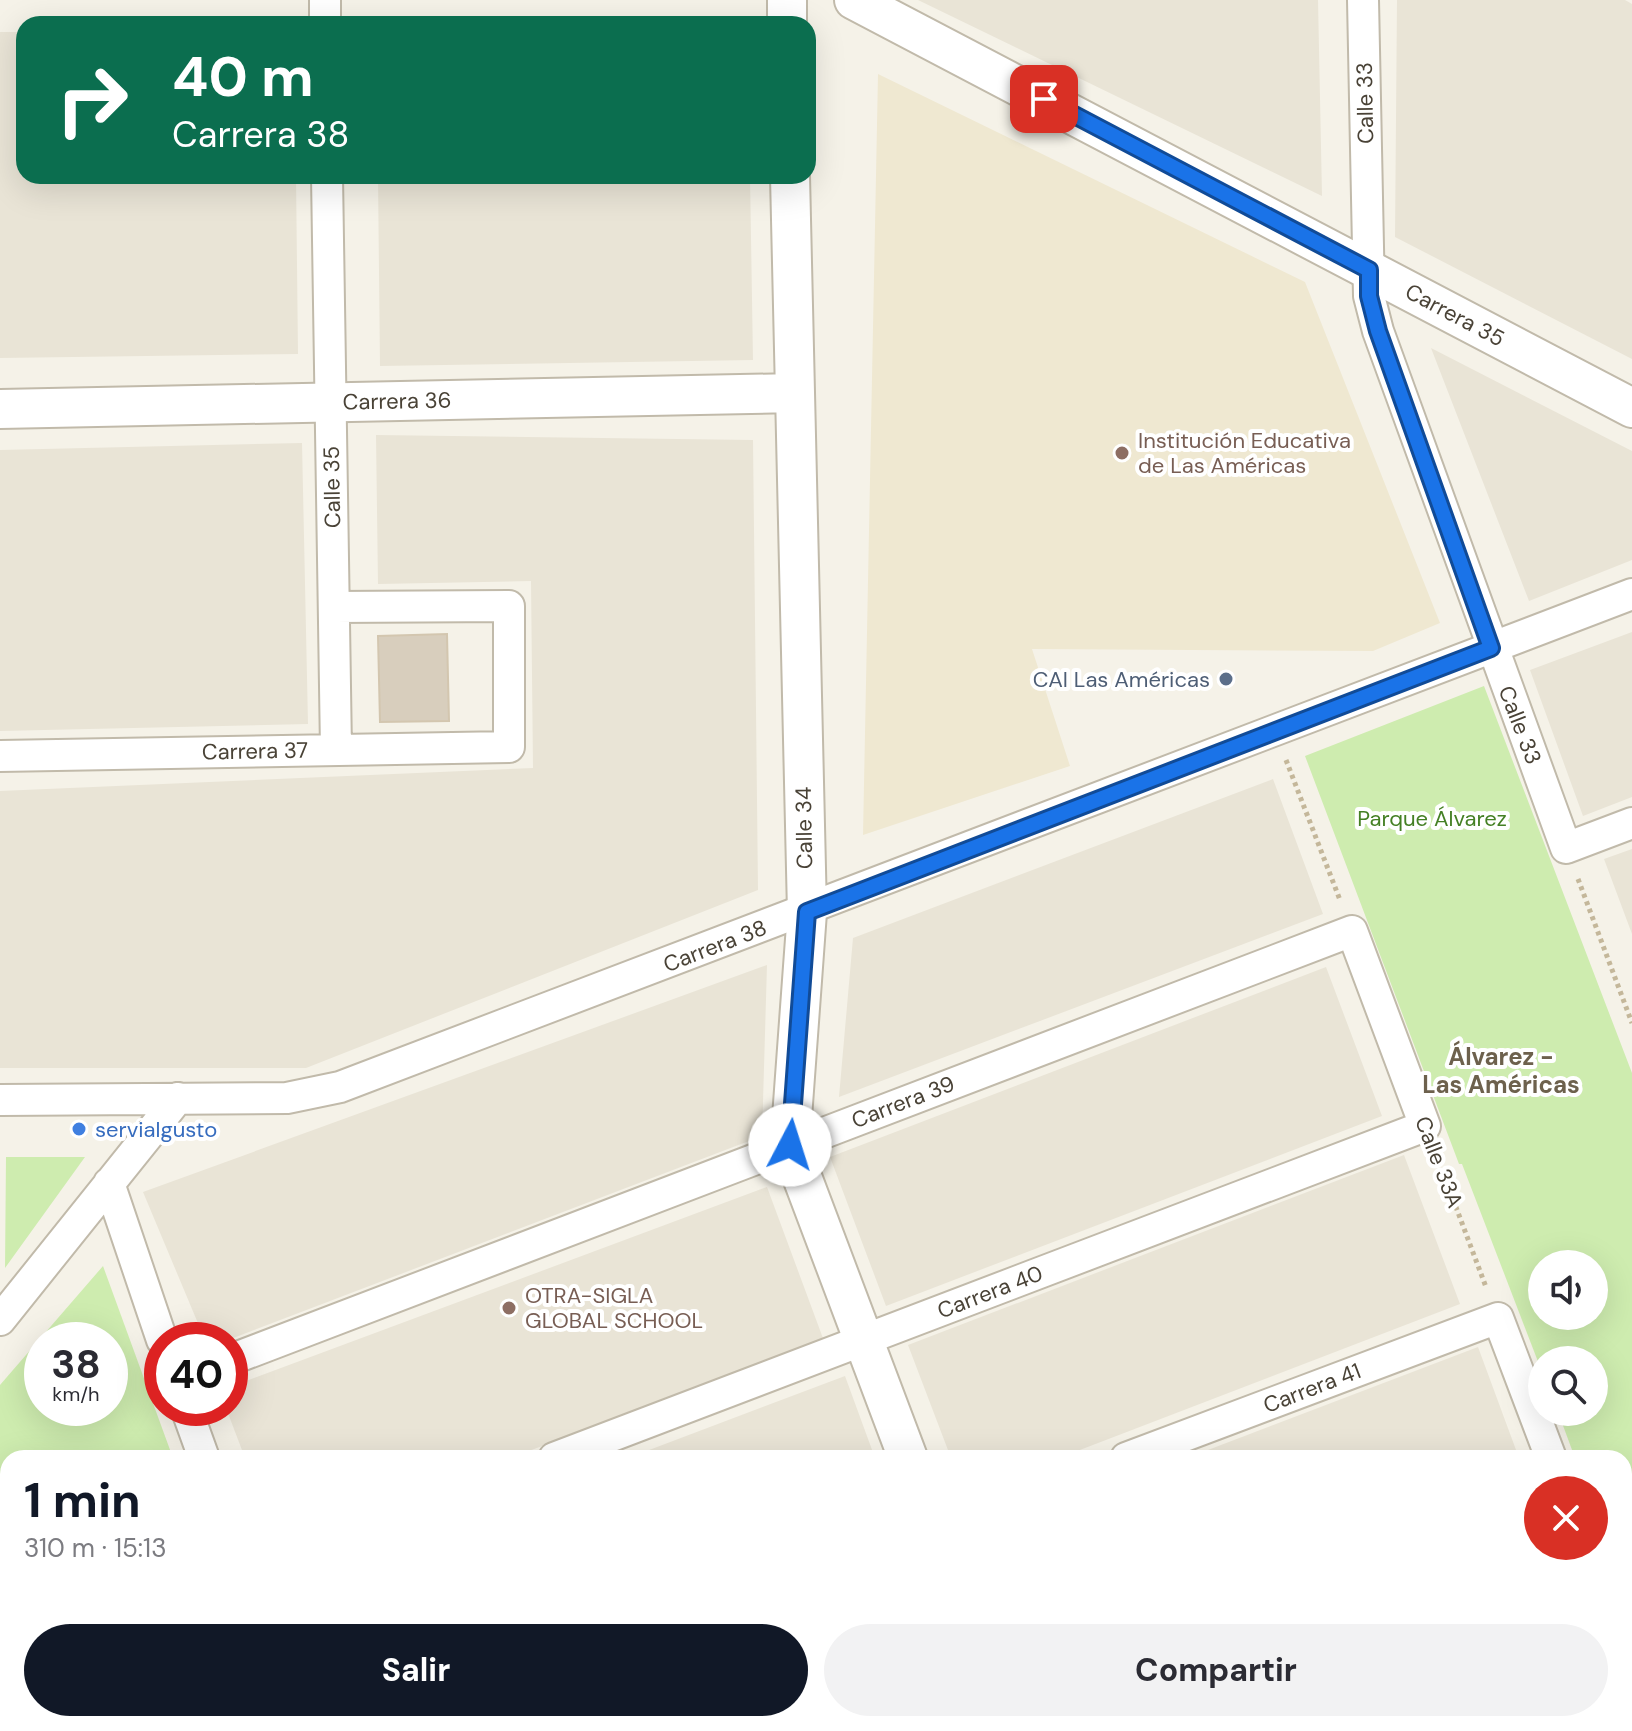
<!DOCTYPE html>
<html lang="es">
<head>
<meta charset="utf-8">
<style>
	body { margin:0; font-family:"DM Sans",sans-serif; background:#f2f2f3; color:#2b2b33; height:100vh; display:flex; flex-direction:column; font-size:30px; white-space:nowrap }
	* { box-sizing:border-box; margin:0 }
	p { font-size:26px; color:#7c7c81 }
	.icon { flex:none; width:44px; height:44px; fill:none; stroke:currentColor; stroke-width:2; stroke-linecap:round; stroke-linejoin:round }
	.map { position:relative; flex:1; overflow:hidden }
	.panel { position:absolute; left:0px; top:1450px; width:1632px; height:282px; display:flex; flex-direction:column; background:#fff; border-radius:24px 24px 0 0; box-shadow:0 8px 32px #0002 }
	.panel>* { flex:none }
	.top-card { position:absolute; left:16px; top:16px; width:800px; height:168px; border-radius:24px; box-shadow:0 8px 32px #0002; background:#0b6e4f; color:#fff; overflow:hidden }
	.buttons { position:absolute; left:1528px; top:1250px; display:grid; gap:16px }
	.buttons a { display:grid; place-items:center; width:80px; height:80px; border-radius:50%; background:#fff; box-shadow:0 8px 32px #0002; font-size:40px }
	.speed { position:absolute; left:24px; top:1322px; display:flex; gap:16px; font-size:40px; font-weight:700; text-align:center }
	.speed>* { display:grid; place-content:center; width:104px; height:104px; border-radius:50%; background:#fff; box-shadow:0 8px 32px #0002; line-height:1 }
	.speed small { font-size:20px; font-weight:400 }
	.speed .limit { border:12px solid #d22; background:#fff; color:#111 }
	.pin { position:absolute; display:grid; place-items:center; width:68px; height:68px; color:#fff; margin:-34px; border-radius:16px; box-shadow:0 4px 12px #0006 }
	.me { position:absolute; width:88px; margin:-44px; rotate:5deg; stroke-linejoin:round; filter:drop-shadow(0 0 6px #0008) }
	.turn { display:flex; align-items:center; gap:28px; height:168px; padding:0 24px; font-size:36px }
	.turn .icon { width:104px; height:104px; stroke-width:2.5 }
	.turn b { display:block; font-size:56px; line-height:68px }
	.round { display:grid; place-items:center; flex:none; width:84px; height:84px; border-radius:42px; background:#f2f2f3 }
	.overview { display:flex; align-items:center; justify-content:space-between; height:136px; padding:0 24px }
	h1 { font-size:48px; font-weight:700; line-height:60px; color:#111827 }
	.button { display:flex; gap:16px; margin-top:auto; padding:16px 24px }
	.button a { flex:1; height:92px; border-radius:48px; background:#111827; color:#fff; font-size:32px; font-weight:700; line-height:92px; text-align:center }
	.button a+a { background:#f2f2f3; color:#2b2b33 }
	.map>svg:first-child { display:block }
	.residential { fill:#e9e4d6 }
	.education { fill:#efe8d1 }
	.green { fill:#ceecaf; fill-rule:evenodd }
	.building { fill:#d8cebd; stroke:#d3c6af; stroke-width:2 }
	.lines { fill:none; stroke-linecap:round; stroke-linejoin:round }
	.minor-casing { stroke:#c1baaa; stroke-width:34 }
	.tertiary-casing { stroke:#c1baaa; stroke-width:42 }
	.path { stroke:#c4b79a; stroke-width:5; stroke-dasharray:4 4; stroke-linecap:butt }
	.minor { stroke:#fff; stroke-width:30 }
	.tertiary { stroke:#fff; stroke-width:38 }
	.route-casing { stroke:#114b97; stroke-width:20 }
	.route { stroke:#1a73e8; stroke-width:14 }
	.education-dot { fill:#8d6e63; stroke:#fff; stroke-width:3 }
	.service-dot { fill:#5c6f8a; stroke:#fff; stroke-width:3 }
	.shop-dot { fill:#3f7fe0; stroke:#fff; stroke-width:3 }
	.labels { text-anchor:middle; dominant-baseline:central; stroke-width:8; stroke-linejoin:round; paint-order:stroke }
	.street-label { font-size:22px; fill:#494236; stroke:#fff }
	.education-label { font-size:22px; fill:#785e54; stroke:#fff; text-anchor:start }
	.service-label { font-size:22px; fill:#4e5e75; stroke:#fff; text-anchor:end }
	.park-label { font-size:22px; fill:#458025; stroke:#fff }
	.shop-label { font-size:22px; fill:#366cbe; stroke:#fff; text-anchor:start }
	.neighbourhood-label { font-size:24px; font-weight:bold; fill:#6d614d; stroke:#fff }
</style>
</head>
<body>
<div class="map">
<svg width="1632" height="1731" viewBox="0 0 1632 1731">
	<rect width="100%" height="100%" fill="#f5f2e8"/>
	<path class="residential" d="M918,0H1318L1322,196Z
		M1397,0H1625L1632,4V359L1395,237Z
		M0,32H24V176H296L298,354L0,358Z
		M378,176H750L753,360L380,366Z
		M1431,348L1632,451V560L1529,601Z
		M376,435L753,440L758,890L306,1068H0V791L533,768L531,581L378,584Z
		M302,443L308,724L0,731V450Z
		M1632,632V797L1583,816L1530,670Z
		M1273,779L1323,914L839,1097L853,938Z
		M1632,849V934L1604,859Z
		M767,965L762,1136L228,1340H205L143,1192Z
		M1326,967L1382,1116L886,1306L830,1157Z
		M1404,1155L1460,1304L1059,1458H951L908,1345Z
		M767,1187L824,1341L510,1458H245L226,1408H230V1387Z
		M1478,1347L1519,1458H1187Z
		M845,1376L875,1458H628Z
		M498,1724H945L926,1731H479Z
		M1077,1724H1524L1506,1731H1059Z"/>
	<path class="education" d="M878,74L1305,282L1440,623L1373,651L1032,649L1070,766L863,835Z"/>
	<path class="green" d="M1484,686L1632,1073V1606L1624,1585V1458H1575L1558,1412H1594V1360H1542V1372L1462,1164H1459L1305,756ZM1594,1264V1316H1542V1264Z
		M6,1157H85L5,1268Z
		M103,1266L173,1458H8V1724H270L273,1731H0V1385ZM42,1340H110V1408H42Z"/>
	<path class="building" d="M447,634L449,721L380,722L378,636Z"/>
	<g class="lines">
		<defs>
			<path id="minor" d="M325,0V24
				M1363,0L1369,296L1378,331L1566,848L1632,823
				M327,176L336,750
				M0,756L509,747V606L334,607
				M0,1100L287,1098L340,1087L1632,594
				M109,1183L162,1340
				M0,1320L178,1098
				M230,1360L1352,931L1425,1126L554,1458
				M186,1408L204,1458
				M1126,1458L1498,1318L1551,1458
				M1624,1713L1632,1710
				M300,1724L302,1731
				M403,1731L421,1724
				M1578,1731L1596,1724"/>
			<path id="tertiary" d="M787,0V24
				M854,0L1632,408
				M790,176L807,912L790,1145L908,1458
				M0,409L795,393
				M1008,1724L1011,1731"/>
		</defs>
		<use href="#minor" class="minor-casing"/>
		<use href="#tertiary" class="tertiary-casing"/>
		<path class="path" d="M1286,760L1340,900
			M1578,879L1632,1023
			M1436,1154L1486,1287
			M1624,1648L1632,1669"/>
		<use href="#minor" class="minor"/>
		<use href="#tertiary" class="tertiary"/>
	</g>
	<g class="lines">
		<defs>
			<path id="route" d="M790,1145L807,912L1491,648L1378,331L1369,296V270L1044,99"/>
		</defs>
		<use href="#route" class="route-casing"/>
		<use href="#route" class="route"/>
	</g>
	<g class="education-dot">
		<circle cx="1122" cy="453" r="8"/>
		<circle cx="509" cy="1308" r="8"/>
	</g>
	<circle class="service-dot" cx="1226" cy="679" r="8"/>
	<circle class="shop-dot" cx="79" cy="1129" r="8"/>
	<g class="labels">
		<g class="street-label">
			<text transform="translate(1365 103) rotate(-91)">Calle 33</text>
			<text transform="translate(1455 315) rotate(28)">Carrera 35</text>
			<text transform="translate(397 401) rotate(-1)">Carrera 36</text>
			<text transform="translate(332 487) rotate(-91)">Calle 35</text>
			<text transform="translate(1520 725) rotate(69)">Calle 33</text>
			<text transform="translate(255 751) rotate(-1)">Carrera 37</text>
			<text transform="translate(804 828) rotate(-91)">Calle 34</text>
			<text transform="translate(715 946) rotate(-21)">Carrera 38</text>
			<text transform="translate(903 1102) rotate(-21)">Carrera 39</text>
			<text transform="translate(1439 1162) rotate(69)">Calle 33A</text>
			<text transform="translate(990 1292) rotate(-21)">Carrera 40</text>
			<text transform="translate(1312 1388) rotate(-21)">Carrera 41</text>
		</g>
		<g class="education-label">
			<text x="1138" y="440">Institución Educativa<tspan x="1138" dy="25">de Las Américas</tspan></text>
			<text x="525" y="1295">OTRA-SIGLA<tspan x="525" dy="25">GLOBAL SCHOOL</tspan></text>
		</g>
		<g class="service-label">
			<text x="1210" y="679">CAI Las Américas</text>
		</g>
		<g class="park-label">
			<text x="1432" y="818">Parque Álvarez</text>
		</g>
		<g class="shop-label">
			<text x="95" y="1129">servialgusto</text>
		</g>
		<g class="neighbourhood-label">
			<text x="1501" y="1056">Álvarez -<tspan x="1501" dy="28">Las Américas</tspan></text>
		</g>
	</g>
</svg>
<div class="buttons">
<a><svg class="icon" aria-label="sound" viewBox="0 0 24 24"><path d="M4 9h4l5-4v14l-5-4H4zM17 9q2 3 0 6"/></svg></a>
<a><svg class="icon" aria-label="search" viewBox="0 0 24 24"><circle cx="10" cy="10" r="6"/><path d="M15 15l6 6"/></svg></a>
</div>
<div class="speed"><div>38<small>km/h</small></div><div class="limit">40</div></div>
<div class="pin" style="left:1044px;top:99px;background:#d93025"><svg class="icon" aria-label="arrive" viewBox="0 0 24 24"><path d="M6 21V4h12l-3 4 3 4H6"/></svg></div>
<svg class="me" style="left:790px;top:1145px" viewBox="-20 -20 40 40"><circle r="19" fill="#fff"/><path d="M0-13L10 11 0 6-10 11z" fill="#1a73e8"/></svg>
<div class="top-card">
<div class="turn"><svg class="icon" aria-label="right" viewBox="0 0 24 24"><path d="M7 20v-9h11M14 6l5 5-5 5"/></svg><div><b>40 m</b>Carrera 38</div></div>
</div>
<section class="panel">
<div class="overview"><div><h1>1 min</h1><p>310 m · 15:13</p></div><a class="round" style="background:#d93025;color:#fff"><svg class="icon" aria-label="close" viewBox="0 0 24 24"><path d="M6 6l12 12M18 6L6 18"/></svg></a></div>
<div class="button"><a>Salir</a><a>Compartir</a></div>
</section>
</div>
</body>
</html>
